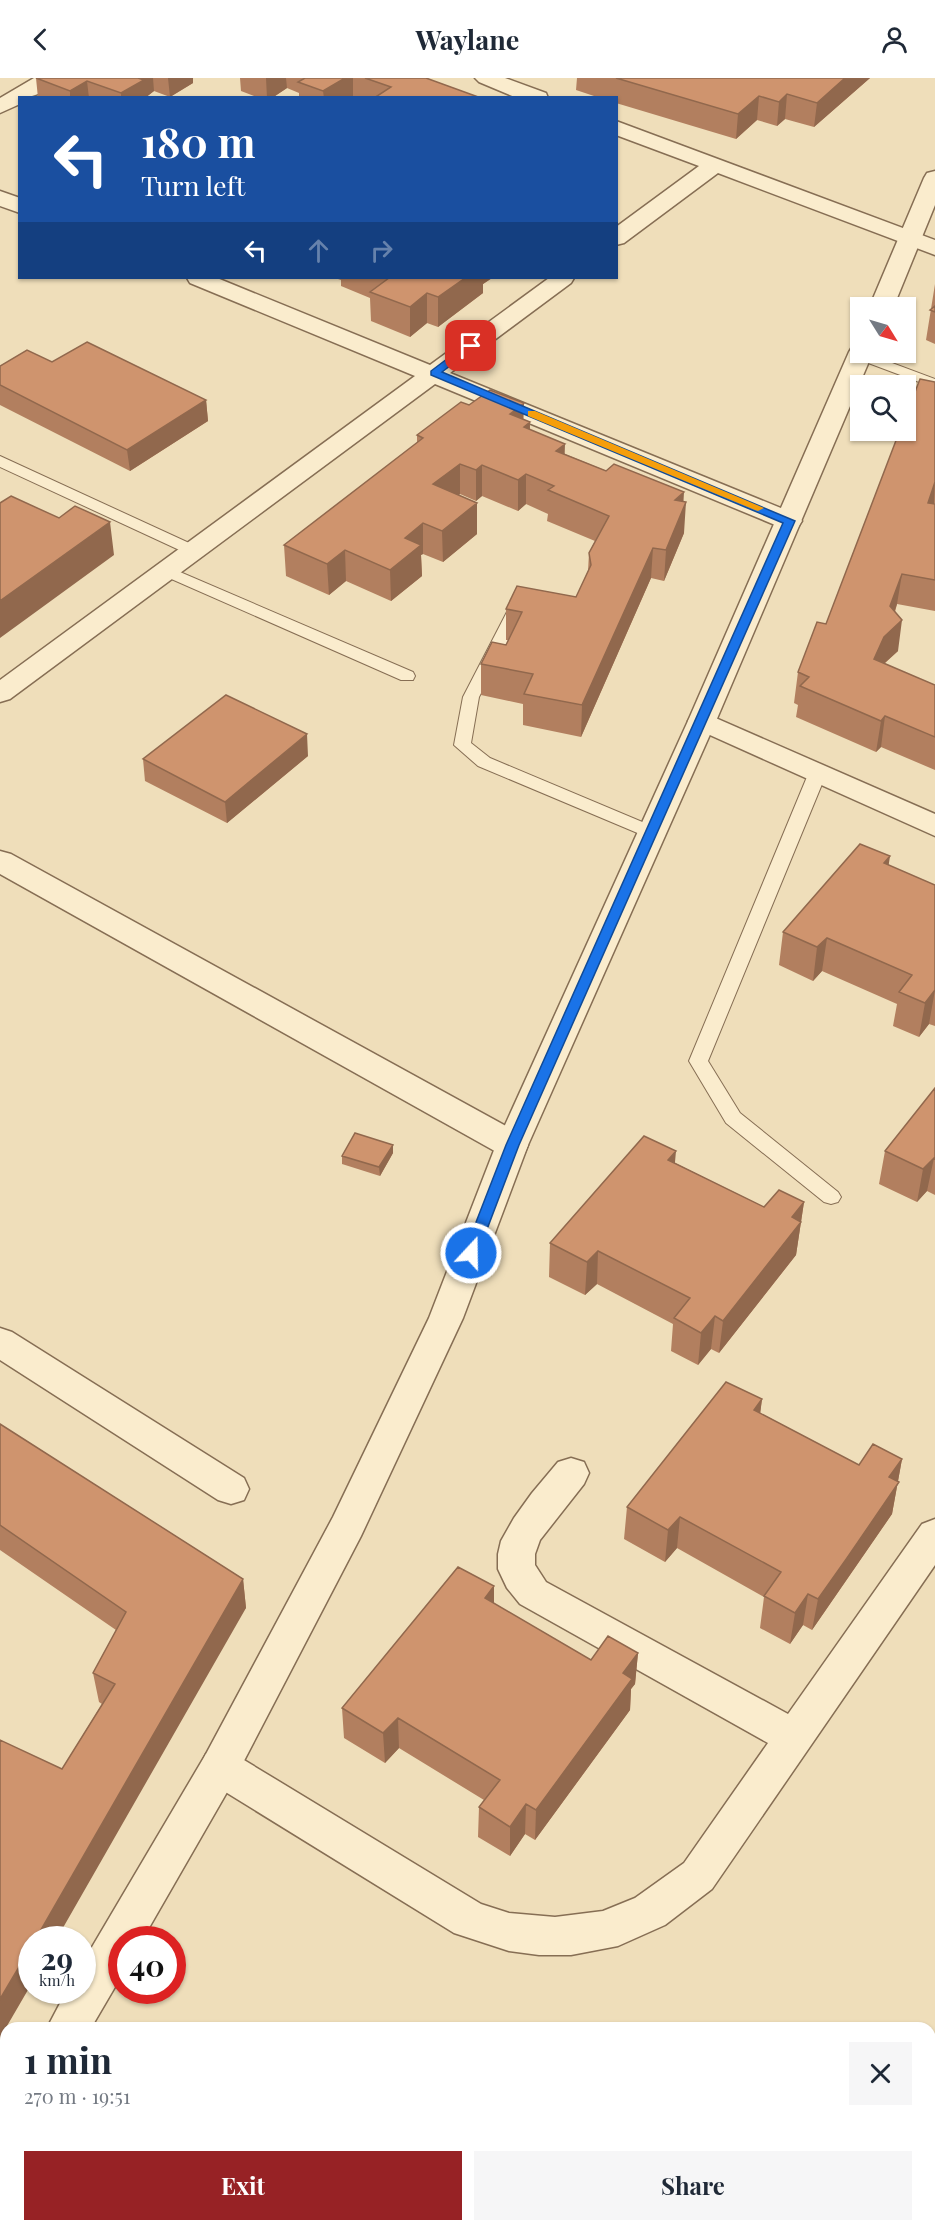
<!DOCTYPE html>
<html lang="en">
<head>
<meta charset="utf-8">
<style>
	body { margin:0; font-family:"Playfair Display",serif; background:#f6f6f7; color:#1f2937; height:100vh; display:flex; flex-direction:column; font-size:22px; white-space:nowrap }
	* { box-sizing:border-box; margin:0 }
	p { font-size:20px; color:#747a83 }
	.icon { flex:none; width:33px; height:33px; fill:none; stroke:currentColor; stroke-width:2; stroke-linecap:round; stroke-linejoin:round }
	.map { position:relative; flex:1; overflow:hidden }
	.details { position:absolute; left:0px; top:1944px; width:936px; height:210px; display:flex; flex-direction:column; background:#fff; border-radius:18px 18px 0 0; box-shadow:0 2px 4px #0004 }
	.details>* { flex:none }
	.top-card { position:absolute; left:18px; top:18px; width:600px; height:183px; border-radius:0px; box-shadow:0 2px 4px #0004; background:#1a4fa0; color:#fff; overflow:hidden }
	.needle { width:39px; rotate:127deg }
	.controls { position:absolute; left:850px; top:219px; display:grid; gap:12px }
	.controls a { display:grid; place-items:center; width:66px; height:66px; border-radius:0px; background:#fff; box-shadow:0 2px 4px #0004; font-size:30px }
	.speed { position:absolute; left:18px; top:1848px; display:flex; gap:12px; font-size:30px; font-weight:700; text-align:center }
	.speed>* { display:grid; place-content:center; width:78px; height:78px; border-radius:50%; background:#fff; box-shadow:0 2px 4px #0004; line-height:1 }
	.speed small { font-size:15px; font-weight:400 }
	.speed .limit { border:9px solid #d22; background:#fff; color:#111 }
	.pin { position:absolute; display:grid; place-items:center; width:51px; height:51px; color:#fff; margin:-26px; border-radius:12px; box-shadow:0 3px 9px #0006 }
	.me { position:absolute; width:66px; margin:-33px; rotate:21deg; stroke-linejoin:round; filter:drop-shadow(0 0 4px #0008) }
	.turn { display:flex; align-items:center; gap:21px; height:126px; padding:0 24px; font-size:27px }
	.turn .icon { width:78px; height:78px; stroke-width:2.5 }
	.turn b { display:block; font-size:42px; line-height:51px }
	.lanes { display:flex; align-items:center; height:57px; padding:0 24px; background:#0003; justify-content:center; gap:30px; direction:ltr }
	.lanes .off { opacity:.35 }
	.round { display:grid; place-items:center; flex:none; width:63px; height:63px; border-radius:0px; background:#f6f6f7 }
	.overview { display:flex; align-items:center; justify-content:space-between; height:102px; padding:0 24px }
	h1 { font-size:36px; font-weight:700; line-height:45px }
	.action { display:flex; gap:12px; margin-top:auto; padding:12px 24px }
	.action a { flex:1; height:69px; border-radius:0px; background:#972225; color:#fff; font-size:24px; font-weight:700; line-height:69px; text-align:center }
	.action a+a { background:#f6f6f7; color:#1f2937 }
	header { display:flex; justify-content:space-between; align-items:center; height:78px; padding:0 24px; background:#fff; font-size:27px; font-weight:700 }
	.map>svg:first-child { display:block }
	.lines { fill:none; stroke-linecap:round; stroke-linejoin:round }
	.service-casing { stroke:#866e54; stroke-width:2 }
	.minor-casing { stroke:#866e54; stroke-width:3 }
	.tertiary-casing { stroke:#866e54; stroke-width:3 }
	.service { fill:#faeccd; fill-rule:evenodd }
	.minor { fill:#faeccd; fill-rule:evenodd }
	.tertiary { fill:#faeccd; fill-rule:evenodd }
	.wall { fill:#b27f5f }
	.shaded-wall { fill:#91684d }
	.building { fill:#cf946e; stroke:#91684d; stroke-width:1.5 }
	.route { fill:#1a73e8; stroke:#114b97; stroke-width:1.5 }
	.slow { fill:#f59e0b }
</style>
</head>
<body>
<header><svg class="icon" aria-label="back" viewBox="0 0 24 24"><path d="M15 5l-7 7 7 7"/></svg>Waylane<svg class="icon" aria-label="person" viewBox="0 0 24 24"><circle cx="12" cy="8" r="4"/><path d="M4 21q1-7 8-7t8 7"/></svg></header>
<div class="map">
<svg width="935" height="2154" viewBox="0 0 935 2154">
	<rect width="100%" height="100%" fill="#efdeba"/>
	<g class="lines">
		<defs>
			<path id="service" d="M860,273L935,301V310L855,280L853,277Z
				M0,378L200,470L202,473L200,476H188L0,389Z
				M166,488L413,594L415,598L413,602H401L160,496L158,493L160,490Z
				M517,525L525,530L479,619L471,665L490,680L659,751L662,755L659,759H647L478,688L454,667L463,619L509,530Z
				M818,688L824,690L827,694L708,983L740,1035L838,1114L841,1119L838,1124L831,1126L824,1124L726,1045L689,983L809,694L812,690Z"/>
			<path id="minor" d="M34,0H60C51,12 33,20 20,20V26L0,35V20Z
				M475,0H505L546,15L548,20H517L479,4Z
				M616,43L935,162V177L718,95L624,165L616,167V149L699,88L616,57Z
				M0,113L20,120V135L0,128Z
				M187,200H217L430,287L549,200H574L571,205L450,295L798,437L802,443L798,449L789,451L780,449L435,306L10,621L0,624V602L415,298L190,205Z
				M702,634L935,736V758L692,649L688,643L692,637Z
				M0,773L11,776L524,1058L528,1067L524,1076L512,1079L500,1076L0,796Z
				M0,1250L12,1254L244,1400L249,1411L244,1422L231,1426L218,1422L0,1282Z
				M571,1380L584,1384L589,1395L584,1406L540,1462L535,1476V1487L546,1504L788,1636L922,1446L935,1441V1487L712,1811L665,1847L618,1868L571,1877H539L509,1873L454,1855L206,1702L200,1689L206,1676L220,1671L234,1676L481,1826L509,1835L555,1839L603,1833L635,1820L684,1785L768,1665L520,1526L507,1510L498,1491V1476L501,1463L514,1440L532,1415L558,1384Z"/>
			<path id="tertiary" d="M935,93V127L893,230H869L924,100L927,95Z
				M861,267V274H873L716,643L528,1067L463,1240L361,1458L234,1702L142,1862H122V1897L91,1950H47L67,1912H82V1886L206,1676L333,1439L429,1240L496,1067L688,643L849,274L852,269Z
				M6,2028V2078L0,2081V2030Z"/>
		</defs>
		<use href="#service" class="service-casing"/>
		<use href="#minor" class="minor-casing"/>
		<use href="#tertiary" class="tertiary-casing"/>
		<use href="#service" class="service"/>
		<use href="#minor" class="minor"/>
		<use href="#tertiary" class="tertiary"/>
	</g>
	<path class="wall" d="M36,0H193V5L170,19L154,13L145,20H38Z
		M240,0H426L481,20H299V15L287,10L272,20H259L241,13Z
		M577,0H870L814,49L785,41L777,48L757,42L736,61L616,25V20H600L576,12Z
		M335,200H492L483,206V215L438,249L427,245L410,259L371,243L370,220L341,208V202Z
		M935,206V266L926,262Z
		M52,284L206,322L208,343L130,393L0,327V288Z
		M935,304V425L934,426H935V533L897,526L895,534L898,573L884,586L935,607V692L881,669L876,674L796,639L798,627L794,625L798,594L826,546Z
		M469,327L523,341L530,344V352L565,376L683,424L684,455L664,503L651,500L581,659L523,647V626L481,617V586L506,567L508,562H506V531L576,519L588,493L589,475L595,463L547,443L548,436L526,426L518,433L482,418L476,423L460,416L458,417L477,456L443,484L423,476L421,477L422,498L391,523L346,503L329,517L286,498L284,467L417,365V357Z
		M308,678L227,745L145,703L143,681Z
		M889,788L935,807V948L929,946L919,959L893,948L897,926L822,893L813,903L779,887L783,854Z
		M935,1010V1117L927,1113L917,1124L879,1106L885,1073Z
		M393,1067V1075L380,1098L342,1086V1078Z
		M675,1085L764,1129L804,1124L796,1177L719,1275L711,1271L698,1287L671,1273L673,1246L597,1206L585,1217L549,1199L550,1165Z
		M762,1321L760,1335L859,1387L902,1381L892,1436L812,1552L803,1547L790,1566L760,1550L764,1519L677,1470L665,1484L624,1461L627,1429Z
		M0,1346L243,1501L246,1530L62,1691L102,1626L99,1624L93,1595L116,1552L0,1472Z
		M494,1508V1526L591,1582L638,1575L635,1606L631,1611L630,1632L535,1762L525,1756L510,1778L478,1759L479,1729L484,1722L399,1670L385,1685L344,1660L342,1630Z"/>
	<path class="shaded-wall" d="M130,0H153L154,13L145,20H121V15Z
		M168,0H193V5L170,19Z
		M266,0H286L287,10L272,20H267Z
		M345,0H353V20H324L323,13Z
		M845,0H870L814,49L817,25Z
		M87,3L89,20H70V13Z
		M787,16L785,41L777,48L779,24Z
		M759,18L757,42L736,61L738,36Z
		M465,200H492L483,206V215L438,249V219Z
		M427,215V245L410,259V229Z
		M206,322L208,343L130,393L127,372Z
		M524,325L523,356L510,336Z
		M530,344L529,374L524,349Z
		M565,366L564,396L556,373Z
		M460,386V416L433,437V406Z
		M482,387V418L476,423V392Z
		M526,396V426L518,433V402Z
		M935,404L934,425L923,456L928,425Z
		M684,414L683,432L686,424L684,455L664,503L666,472L675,422Z
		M477,425V456L443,484L442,453Z
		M110,444L114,477L0,560V523Z
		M423,445V476L421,477L422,498L391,523L390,492L405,460Z
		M653,470L651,500L581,659L582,627Z
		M345,472L346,503L329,517L327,486Z
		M902,496L897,526L887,556L902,542L898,573L879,590L874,581L890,528Z
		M885,638L881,669L876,674L881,643Z
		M307,656L308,678L227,745L225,724Z
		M890,778L885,812L884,785Z
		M827,860L822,893L813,903L817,869Z
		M935,912L929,946L919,959L925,925Z
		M393,1067V1075L380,1098L379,1089Z
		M676,1073L673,1106L668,1082Z
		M934,1080L927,1113L917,1124L923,1091Z
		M804,1124L796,1177L719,1275L723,1243L792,1139Z
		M598,1173L597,1206L585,1217L587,1184Z
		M715,1238L711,1271L698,1287L701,1255Z
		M762,1321L758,1353L754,1332Z
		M902,1381L892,1436L812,1552L818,1521L889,1399Z
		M680,1439L677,1470L665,1484L668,1452Z
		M243,1501L246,1530L56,1862H35Z
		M494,1508V1539L485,1520Z
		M808,1516L803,1547L790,1566L795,1535Z
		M638,1575L635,1606L631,1611L630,1632L535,1762L536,1732L623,1595Z
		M398,1640L399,1670L385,1685L383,1655Z
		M526,1726L525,1756L510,1778V1749Z
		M32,1867V1905L0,1960V1921Z"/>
	<path class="building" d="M36,0H138L144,2L121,15L87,3L70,13Z
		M305,0H345L323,13L298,4Z
		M365,0H426L481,20H374L391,9Z
		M616,0H845L817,25L787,16L779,24L759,18L738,36Z
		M389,200H465L438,219L427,215L410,229L370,214Z
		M935,228V234L930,232Z
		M87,264L206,322L127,372L0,307V288L27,272L52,284Z
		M920,301L935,304V404L928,425L935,426V502L902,496L890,528L902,542L884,559L874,581L935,607V659L885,638L881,643L800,608L809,599L798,594L817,544L826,546L900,352H906V337Z
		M490,312L524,325L510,336L530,344L524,349L565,366L556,373L606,393L614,386L684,414L675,422L686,424L666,472L653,470L582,627L524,616L533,596L481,586L492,564L506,567L522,534L506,531L517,508L576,519L591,487L589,475L609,438L548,412L554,408L526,396L518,402L482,387L476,392L460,386L433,406L477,425L442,453L423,445L405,460L421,467L390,492L345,472L327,486L284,467L423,360L417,357L461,324L469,327Z
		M11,418L59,440L75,428L110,444L0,523V425Z
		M226,617L307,656L225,724L143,681Z
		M860,766L890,778L884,785L935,807V912L925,925L899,914L912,897L827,860L817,869L783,854Z
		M935,1010V1081L934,1080L923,1091L885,1073Z
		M355,1055L393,1067L379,1089L342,1078Z
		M644,1058L676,1073L668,1082L764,1129L779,1112L804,1124L792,1139L801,1144L723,1243L715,1238L701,1255L674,1240L690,1220L598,1173L587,1184L550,1165Z
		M726,1304L762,1321L754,1332L859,1387L873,1366L902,1381L889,1399L899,1404L847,1480L818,1521L808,1516L795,1535L764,1518L781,1494L680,1439L668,1452L627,1429Z
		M0,1346L243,1501L35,1862H32V1867L0,1921V1662L62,1691L115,1606L93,1595L126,1534L0,1447Z
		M458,1489L494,1508L485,1520L591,1582L608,1558L638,1575L623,1595L632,1601L536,1732L526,1726L510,1749L479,1729L500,1702L398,1640L383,1655L342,1630Z"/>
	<path class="route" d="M468,265L476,268L442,294L795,443L519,1067L478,1175L471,1181L464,1175L506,1067L783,445L431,297V293Z"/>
	<path class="slow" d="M528,333H535L764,430L758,433L755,432L528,338Z"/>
</svg>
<div class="controls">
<a><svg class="needle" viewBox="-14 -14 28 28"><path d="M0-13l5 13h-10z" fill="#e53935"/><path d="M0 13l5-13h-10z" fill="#747a83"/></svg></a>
<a><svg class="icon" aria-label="search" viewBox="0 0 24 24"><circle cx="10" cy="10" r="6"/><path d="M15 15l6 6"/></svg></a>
</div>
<div class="speed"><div>29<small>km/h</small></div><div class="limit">40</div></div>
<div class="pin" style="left:471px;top:268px;background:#d93025"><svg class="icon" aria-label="arrive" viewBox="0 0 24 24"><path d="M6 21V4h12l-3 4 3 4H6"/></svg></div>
<svg class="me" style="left:471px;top:1175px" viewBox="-20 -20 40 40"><circle r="17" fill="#1a73e8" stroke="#fff" stroke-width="3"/><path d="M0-11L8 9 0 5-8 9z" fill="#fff"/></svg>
<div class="top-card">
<div class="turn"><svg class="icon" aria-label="left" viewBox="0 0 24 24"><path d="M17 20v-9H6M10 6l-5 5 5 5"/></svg><div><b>180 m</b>Turn left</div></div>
<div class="lanes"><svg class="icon" aria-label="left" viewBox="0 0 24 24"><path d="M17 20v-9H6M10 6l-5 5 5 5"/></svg><svg class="icon off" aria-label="ahead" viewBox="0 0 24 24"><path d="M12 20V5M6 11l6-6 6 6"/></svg><svg class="icon off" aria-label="right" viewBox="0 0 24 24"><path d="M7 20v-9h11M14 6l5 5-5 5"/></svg></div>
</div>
<section class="details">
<div class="overview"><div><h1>1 min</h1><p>270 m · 19:51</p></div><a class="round"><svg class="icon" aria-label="close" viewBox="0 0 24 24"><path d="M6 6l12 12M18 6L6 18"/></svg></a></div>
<div class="action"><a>Exit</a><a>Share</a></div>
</section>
</div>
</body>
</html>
